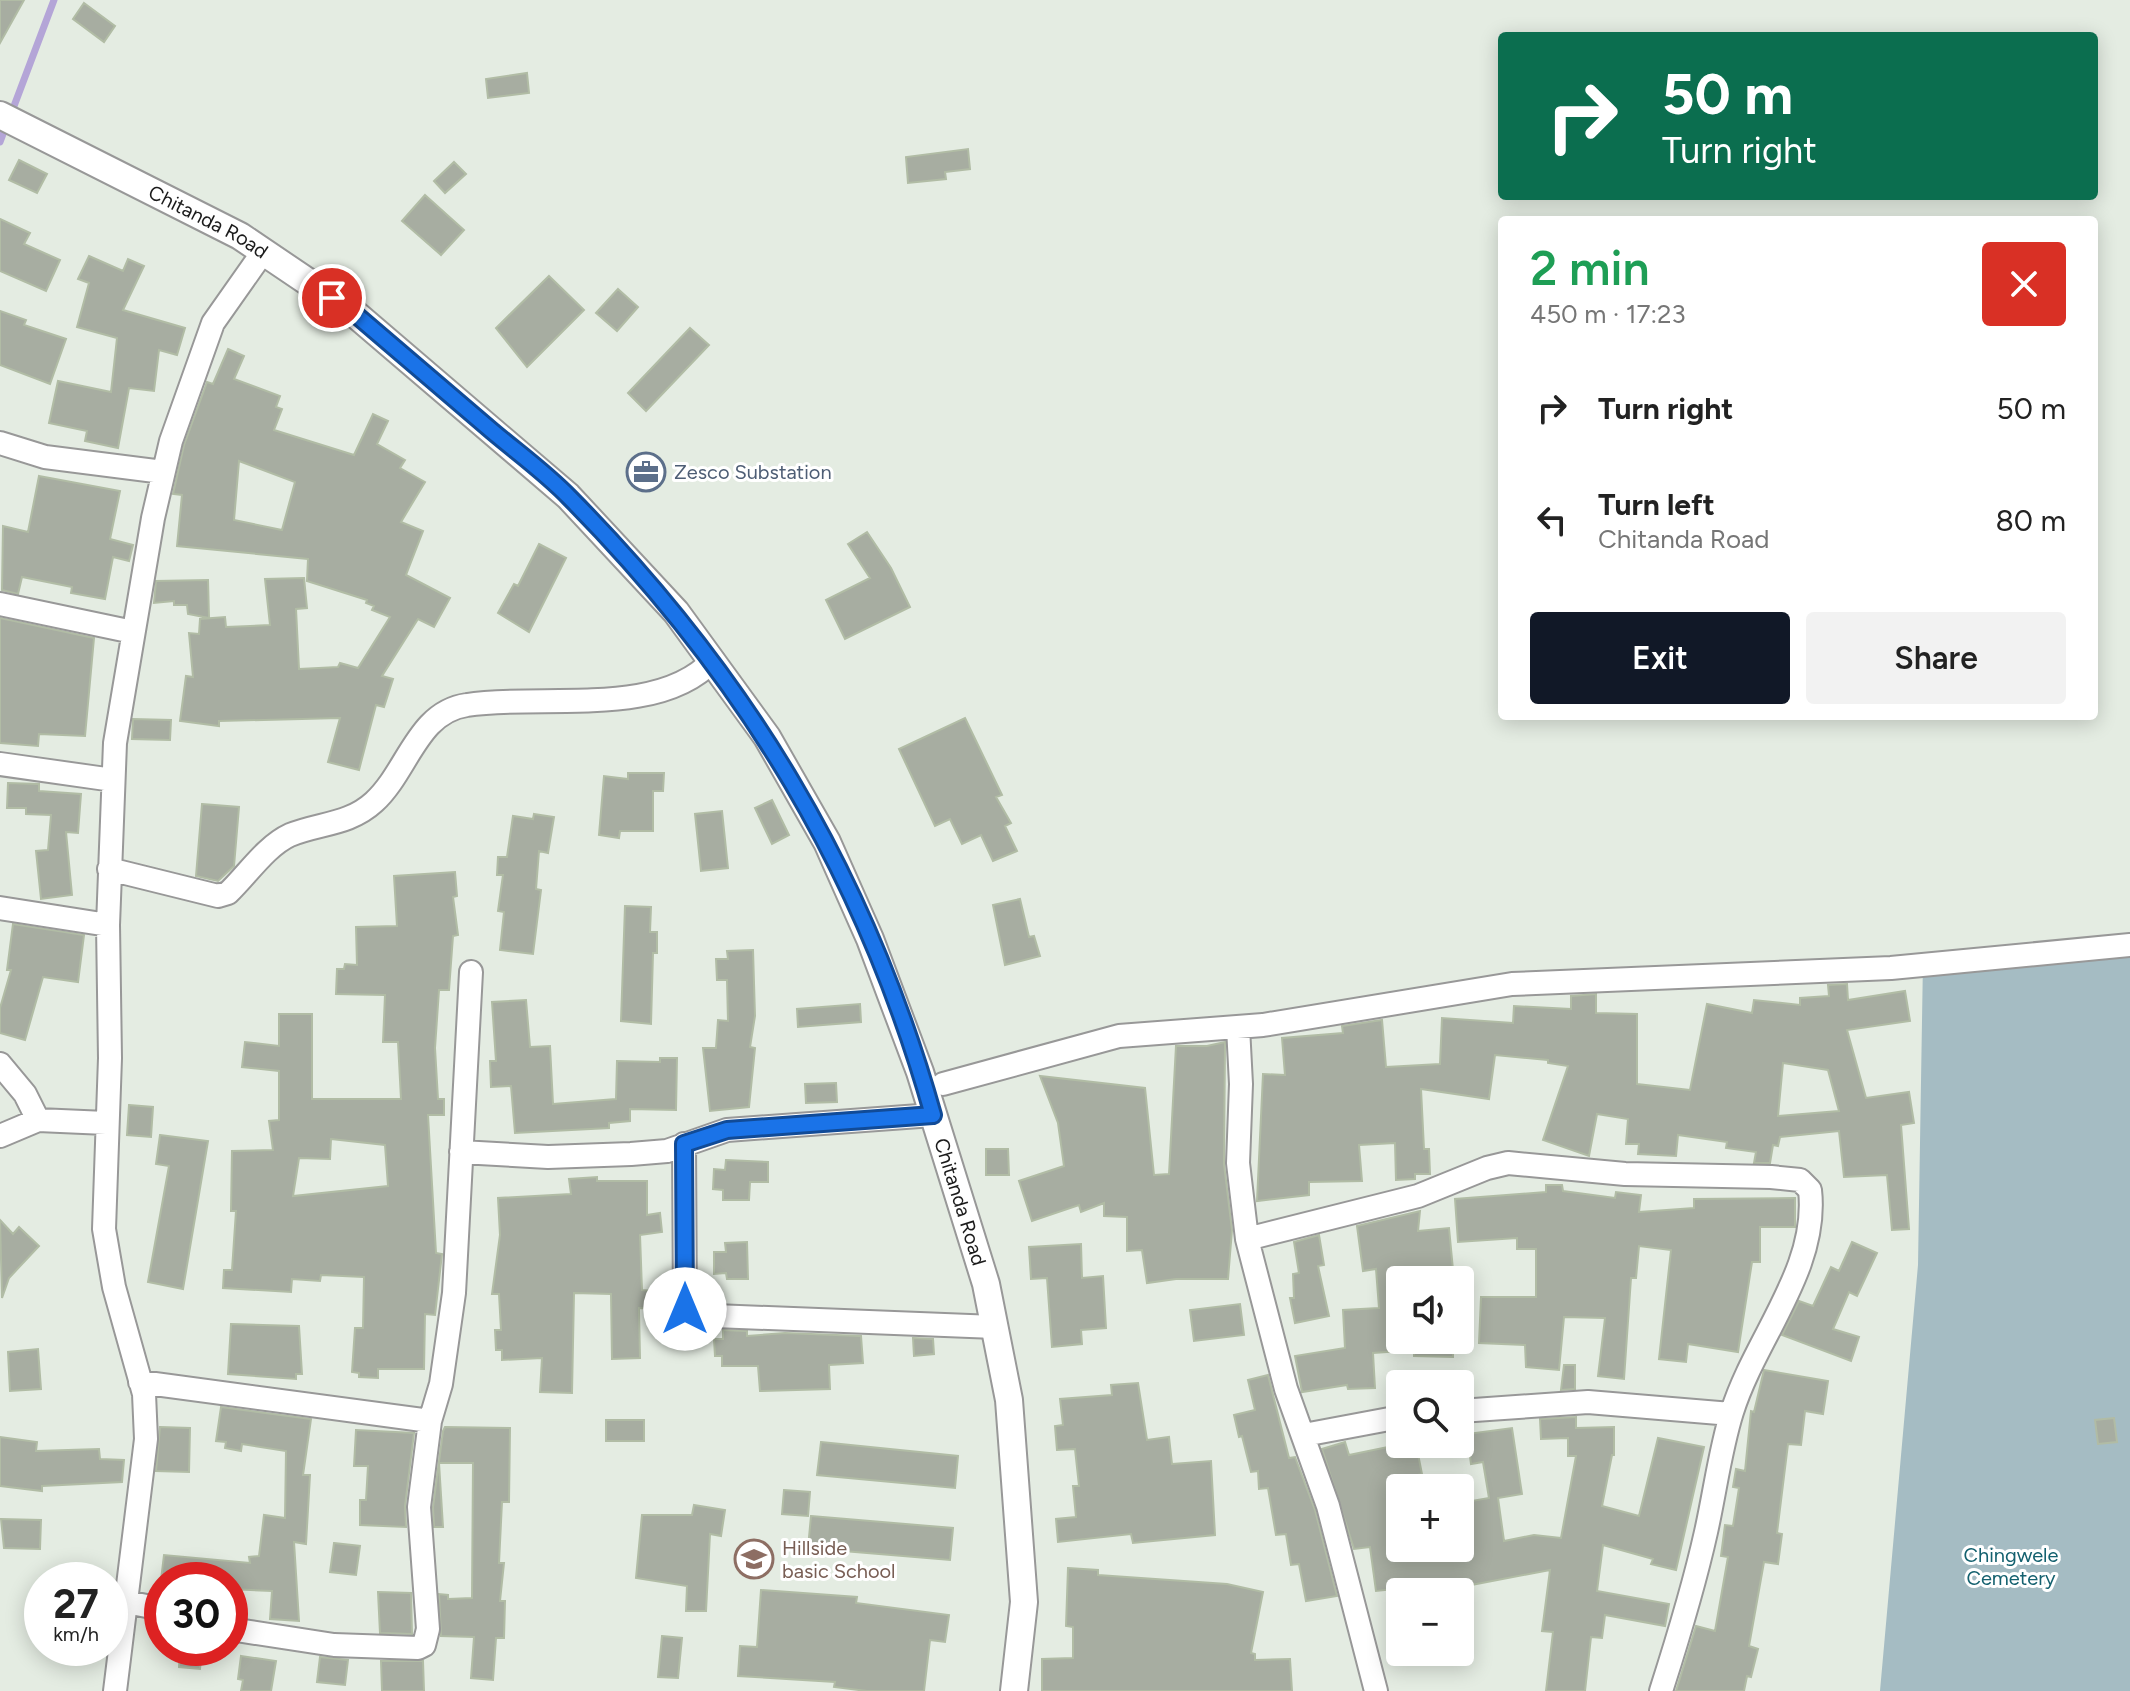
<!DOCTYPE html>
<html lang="en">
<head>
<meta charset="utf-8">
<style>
	body { margin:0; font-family:Figtree,sans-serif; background:#f2f2f2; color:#222; height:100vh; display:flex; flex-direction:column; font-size:30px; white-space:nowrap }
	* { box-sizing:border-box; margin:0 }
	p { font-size:26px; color:#767676 }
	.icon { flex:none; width:44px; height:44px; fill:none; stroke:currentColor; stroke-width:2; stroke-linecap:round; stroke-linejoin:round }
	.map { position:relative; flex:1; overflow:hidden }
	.sheet { position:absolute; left:1498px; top:216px; width:600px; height:504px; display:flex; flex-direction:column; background:#fff; border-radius:8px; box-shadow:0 4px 20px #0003 }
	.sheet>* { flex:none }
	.hud { position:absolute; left:1498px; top:32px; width:600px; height:168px; border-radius:8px; box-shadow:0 4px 20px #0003; background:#0b6e4f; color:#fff; overflow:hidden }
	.controls { position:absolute; left:1386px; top:1266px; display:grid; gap:16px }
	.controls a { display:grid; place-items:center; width:88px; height:88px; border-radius:8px; background:#fff; box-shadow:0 4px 20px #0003; font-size:40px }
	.speed { position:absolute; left:24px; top:1562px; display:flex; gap:16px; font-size:40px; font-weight:700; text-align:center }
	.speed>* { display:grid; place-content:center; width:104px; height:104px; border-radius:50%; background:#fff; box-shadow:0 4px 20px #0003; line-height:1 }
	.speed small { font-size:20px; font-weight:400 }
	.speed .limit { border:12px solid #d22; background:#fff; color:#111 }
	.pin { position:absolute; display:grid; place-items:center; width:68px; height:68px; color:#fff; margin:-34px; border:4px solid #fff; border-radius:50%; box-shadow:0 2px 8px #0007 }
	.me { position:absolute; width:88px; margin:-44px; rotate:0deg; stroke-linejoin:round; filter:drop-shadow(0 0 6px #0008) }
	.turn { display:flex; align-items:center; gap:28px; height:168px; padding:0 32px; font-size:36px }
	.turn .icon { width:104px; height:104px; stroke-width:2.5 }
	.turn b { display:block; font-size:56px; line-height:68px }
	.round { display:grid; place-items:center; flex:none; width:84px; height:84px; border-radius:8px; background:#f2f2f2 }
	.headline { display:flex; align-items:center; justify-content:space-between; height:136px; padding:0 32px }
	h1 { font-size:48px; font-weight:600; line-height:60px; color:#1e9e55 }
	.button { display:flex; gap:16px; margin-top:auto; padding:16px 32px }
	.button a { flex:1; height:92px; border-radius:8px; background:#111827; color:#fff; font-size:32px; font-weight:600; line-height:92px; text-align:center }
	.button a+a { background:#f2f2f2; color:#222 }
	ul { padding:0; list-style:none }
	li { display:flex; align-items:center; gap:24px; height:112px; padding:0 32px }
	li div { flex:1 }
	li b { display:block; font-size:30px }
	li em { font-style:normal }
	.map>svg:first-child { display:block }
	.cemetery { fill:#a5bcc3 }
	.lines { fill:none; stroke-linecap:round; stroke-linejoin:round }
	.stream { stroke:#b4a5d7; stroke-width:7 }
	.building { fill:#a7ada1; stroke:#b1bca5; stroke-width:2; fill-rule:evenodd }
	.minor-casing { stroke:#989898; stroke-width:26 }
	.tertiary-casing { stroke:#989898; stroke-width:30 }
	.minor { stroke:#fff; stroke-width:22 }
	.tertiary { stroke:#fff; stroke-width:26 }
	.route-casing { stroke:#114b97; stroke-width:20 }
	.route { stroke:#1a73e8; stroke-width:14 }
	.labels { text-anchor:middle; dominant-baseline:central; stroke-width:6; stroke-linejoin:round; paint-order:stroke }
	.street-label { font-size:20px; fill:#1b1b1b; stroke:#fff }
	.service-label { font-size:20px; fill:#4e5e75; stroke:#fff; text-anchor:start }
	.education-label { font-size:20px; fill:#785e54; stroke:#fff; text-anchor:start }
	.park-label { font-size:20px; fill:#14616f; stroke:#fff }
</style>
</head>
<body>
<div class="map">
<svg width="2130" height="1691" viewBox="0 0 2130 1691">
	<rect width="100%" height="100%" fill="#e4ece2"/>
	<path class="cemetery" d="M2130,934V1691H1880L1918,1265L1923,960Z"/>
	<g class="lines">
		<path class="stream" d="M11,114L54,0
			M0,142L6,126"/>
	</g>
	<path class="building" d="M0,0H24L0,43Z
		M84,3L115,26L104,42L73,19Z
		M527,73L529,93L488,98L486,79Z
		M968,149L970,169L945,172L946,179L908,183L906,157Z
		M19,160L47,174L37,193L9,180Z
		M454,162L466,174L445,193L434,181Z
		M425,195L464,230L441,255L402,221Z
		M0,219L30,233L24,244L60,260L46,291L0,271Z
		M89,256L123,271L128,259L144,266L123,310L185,328L177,355L159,350L154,391L129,388L118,448L85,441L87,431L49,423L58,381L111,392L117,338L77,327L89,283L78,279Z
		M549,276L584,310L527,367L496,328Z
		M618,289L638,307L617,331L596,313Z
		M0,311L26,320L24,325L66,339L50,384L0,365Z
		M690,328L709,345L646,411L628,393Z
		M228,349L244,356L234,379L280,396L276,407L282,409L274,430L354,455L373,414L388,421L377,444L405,460L400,468L425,482L401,522L423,531L406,575L450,598L434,627L418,619L382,676L393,679L384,707L376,705L359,770L328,762L340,718L219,721V726L180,721L186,676L193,677L189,633L199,634L200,619L225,617L226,627L270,625L265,579L304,578L307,608L296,609L299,669L338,667L340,663L358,668L390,617L372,610L374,606L366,603L367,600L307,581L308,559L177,546L182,495L173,494L184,445L207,382L213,384ZM239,461L295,482L282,530L234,520Z
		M39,476L120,491L110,539L133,545L129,561L113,557L105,599L71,593L72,587L22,577L18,594L2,590L3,526L28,532Z
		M867,532L891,568L910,607L845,639L826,600L870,578L848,544Z
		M539,544L566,558L529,632L498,613L514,584L518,586Z
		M208,580L209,618L188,614L187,605H174V601L154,603L156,581Z
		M0,618L94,638L85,736L39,734L38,746L0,743Z
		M965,718L1002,795L996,797L1011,823L1005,826L1017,851L993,861L981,835L962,844L950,819L935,826L899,749Z
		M133,719L171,720L170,740L132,739Z
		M628,773H664L663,791H653V831H620L619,838L599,835L604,776L628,779Z
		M8,783L39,784V791L81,794L78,833L66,832L72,895L41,899L36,851L48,850L51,815L26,814V808H7Z
		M772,800L789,835L772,844L755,808Z
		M202,804L239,807L234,866L218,881L196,876Z
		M722,811L728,868L701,871L695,814Z
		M534,814L554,817L548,853L539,851L536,889L541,890L533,954L500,950L504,912L498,911L503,875H497L498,857H507L513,816L533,819Z
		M455,872L457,896L453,897L458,935L453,936L449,990H439L435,1048L438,1099H444V1115H428L436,1253L442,1254L435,1315L425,1314L424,1369H378V1378L359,1377V1373L352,1372L355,1328H363L364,1277L321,1275L320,1281L292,1279L291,1292L223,1288L224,1270H232L236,1211H231L232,1151L273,1150L269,1121L279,1120V1071L242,1067L245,1042L279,1046V1014H312V1099H401L398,1042H383L385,995L336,994L337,969H344L345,964L357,965L356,927L397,926L394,876ZM331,1139L385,1145L388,1186L293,1196L299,1158L330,1159Z
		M1020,899L1029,937L1034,936L1040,956L1005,965L993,905Z
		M625,906L651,907L650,932H657V953H653L651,1024L621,1021Z
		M13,924L84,935L78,982L43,977L25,1040L0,1033V1008L11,970H7Z
		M753,950L755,1016L750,1047L755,1048L749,1107L710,1111L703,1048H716L718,1020L728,1021L727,980H717L716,959H728L727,951Z
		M1847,984L1848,1000L1905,991L1910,1021L1847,1030L1866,1098L1909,1092L1914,1123L1901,1125L1909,1229L1892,1230L1887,1175L1844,1177L1839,1131L1780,1137L1778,1146L1773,1145L1770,1163H1754L1756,1152L1726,1148L1727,1142L1678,1135L1676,1156L1638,1154L1639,1144H1626L1628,1119L1597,1114L1589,1156L1543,1140L1568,1066L1548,1063V1060L1495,1055L1489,1099L1421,1089L1424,1149H1429L1430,1174H1415V1179L1396,1180L1395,1143L1359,1145L1362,1181L1309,1182V1195L1257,1201L1263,1074L1285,1075L1282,1038L1343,1033L1342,1026L1382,1020L1386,1067L1440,1064L1442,1018L1513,1023L1514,1006L1571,1009V996L1596,994V1013L1637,1014V1084L1690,1090L1707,1004L1752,1013L1754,1000L1800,1005V998L1829,996L1828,985ZM1783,1063L1828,1070L1839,1111L1778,1116Z
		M526,1000L530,1047L550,1046L553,1104L616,1099L617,1061L660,1062V1058H677L676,1110L630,1109V1121L609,1123V1128L515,1133L511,1086L491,1087L490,1061H496L492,1002Z
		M860,1004L861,1022L798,1027L797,1009Z
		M1225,1042L1224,1164L1232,1230L1228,1279H1176L1147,1283L1142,1250L1127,1251V1217L1104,1216V1203L1081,1212L1079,1205L1032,1221L1019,1181L1064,1166L1058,1123L1040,1076L1145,1088L1154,1175L1169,1174L1176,1046H1207Z
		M836,1083L837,1102L806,1103L805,1084Z
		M129,1105L153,1107L151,1137L127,1135Z
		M160,1135L208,1141L183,1289L148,1282L169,1166L156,1164Z
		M986,1149H1008L1009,1175H986Z
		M726,1160L768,1162V1182H750L749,1200H723V1190L713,1189L714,1169L725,1170Z
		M597,1177V1181H647V1215L660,1213L662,1232L640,1235L642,1290L662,1292L660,1309L639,1308L640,1358L612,1359L611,1294L574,1293L572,1393L540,1392L542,1358L502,1360V1350H496L495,1330H501L499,1294H492L500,1235L498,1198L571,1194L569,1179Z
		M1546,1185H1562L1563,1191L1615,1198L1616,1192L1641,1195L1639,1212L1694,1208V1199L1795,1198V1227H1760V1262H1752L1738,1352L1688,1344L1686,1362L1659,1359L1671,1250L1639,1246L1636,1278H1631L1624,1379L1598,1376L1605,1318L1564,1317L1559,1370L1526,1367L1525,1345L1479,1343L1481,1297H1536V1249H1517V1238L1458,1242L1455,1199L1546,1192Z
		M1420,1211L1418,1231L1449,1228L1454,1280H1400V1351L1373,1353L1375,1388L1348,1389L1347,1385L1302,1392L1295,1356L1345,1348L1343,1310L1379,1308L1376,1269L1363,1271L1357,1226Z
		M0,1220L13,1234L19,1227L39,1246L9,1278L2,1298Z
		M1319,1235L1324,1265L1318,1266L1329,1316L1295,1323L1290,1298H1294L1293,1274L1299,1273L1294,1242Z
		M747,1242L748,1279H727L726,1273L714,1274V1252H726L725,1243Z
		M1852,1242L1877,1253L1857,1296L1849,1292L1833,1329L1859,1337L1851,1361L1782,1335L1799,1301L1813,1306L1831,1267L1839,1271Z
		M1081,1244L1082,1278L1103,1276L1106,1328L1081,1330L1082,1344L1052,1347L1047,1278L1031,1279L1029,1247Z
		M1240,1304L1244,1335L1194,1341L1190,1310Z
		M231,1324L299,1326L302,1374H296V1379L228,1374Z
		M723,1330L747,1331V1336L785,1333L861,1336L863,1363L829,1365L830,1389L760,1391L758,1366H722V1356H715L714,1339H723Z
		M913,1338L933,1339L934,1354L914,1356Z
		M1414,1340H1453V1357L1414,1356Z
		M38,1349L41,1389L10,1391L8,1352Z
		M1564,1365H1575V1389L1561,1390Z
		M1764,1370L1828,1381L1823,1414L1805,1411L1801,1445L1788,1444L1777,1533L1782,1534L1778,1564L1764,1562L1749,1646L1758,1649L1751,1677L1747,1676L1744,1691H1676L1696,1626L1715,1631L1728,1557L1721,1556L1725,1525L1733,1526L1739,1488L1733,1487L1736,1469L1745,1471L1751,1411L1754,1412Z
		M1268,1375L1289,1458L1295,1457L1315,1510L1337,1596L1306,1601L1299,1564L1291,1565L1286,1534L1276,1535L1268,1488L1259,1489L1258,1471L1251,1472L1242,1436L1239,1437L1234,1415L1255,1410L1248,1380Z
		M1138,1383L1147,1440L1169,1437L1172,1464L1211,1461L1215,1535L1133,1543L1131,1534L1058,1542L1056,1519L1076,1517L1073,1486H1079L1075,1449L1057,1450L1055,1426L1063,1425L1060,1399L1112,1395L1111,1385Z
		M221,1407L311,1419L303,1475H310L306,1544L294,1542L299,1621L270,1619L272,1591L230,1589V1580H161L164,1555L250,1563L249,1557L259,1556L264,1515L285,1518L286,1451L242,1444L241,1451L225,1448L226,1442L216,1441Z
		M1576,1417V1428L1614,1427V1455H1612L1602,1506L1639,1516L1658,1438L1704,1447L1676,1570L1651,1564L1653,1559L1603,1545L1597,1591L1669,1604L1665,1626L1605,1615L1602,1638L1591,1637L1585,1691H1546L1553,1632L1542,1631L1550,1570L1456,1588L1434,1590L1433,1585L1376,1591L1370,1547L1354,1549L1322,1449L1345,1442L1349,1455L1388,1447V1444H1416L1422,1474L1400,1479V1548H1460V1503L1489,1498L1483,1462L1471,1464L1467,1434L1512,1428L1522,1494L1498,1498L1504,1541L1534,1535L1561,1538L1576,1456H1568V1438L1541,1439L1540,1419Z
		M2114,1418L2117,1442L2098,1444L2095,1420Z
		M606,1420H644V1441H606Z
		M160,1427L190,1428L189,1472L156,1471Z
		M445,1427L510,1428L509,1502H502L499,1563H504L500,1601H505L504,1638H496L493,1680L471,1678L474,1637L441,1636L439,1594L448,1595V1599L472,1598L473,1463H439L443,1527H434L433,1507L443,1431Z
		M356,1430L414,1433L405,1506L406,1527L360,1525V1500H366L368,1466H354Z
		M0,1437L37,1442L36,1451L99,1449L100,1459L124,1460L122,1482L42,1486V1491L0,1486Z
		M821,1442L958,1456L955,1488L817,1475Z
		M784,1490L810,1492L808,1516L782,1514Z
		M694,1505L725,1510L721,1536L710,1534L706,1611H686L687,1586L636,1578L642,1515H692Z
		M811,1516L953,1528L950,1560L808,1548Z
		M1,1519L41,1520L40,1549L4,1548Z
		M334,1543L360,1546L356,1575L330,1572Z
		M1068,1568L1098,1570V1575L1227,1584L1263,1592L1251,1653L1255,1654V1660L1290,1659L1292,1691H1042V1659L1073,1658V1627L1066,1626Z
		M761,1590L857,1597L856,1603L949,1615L945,1642L930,1640L924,1691H867L834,1687L835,1682L738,1676L740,1646L757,1647Z
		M378,1592L411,1593L412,1634L380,1633Z
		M662,1636L682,1638L678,1678L658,1677Z
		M180,1648H202L200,1669L179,1667Z
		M241,1656L276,1661L271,1691H241L243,1680L238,1679Z
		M320,1657L348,1660L345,1685L317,1682Z
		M381,1661H423L424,1691H382Z"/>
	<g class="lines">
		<defs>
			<path id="minor" d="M0,443L45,457L163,472
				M0,604L133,632
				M0,764L113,780
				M109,869L218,896L228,893C247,875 266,846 290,835C319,823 349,825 374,802C408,771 417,712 467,705C540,693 659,719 713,660
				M0,908L108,925
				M1238,1027L1241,1084L1238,1163L1247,1239L1286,1389L1328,1506L1376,1691
				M0,1064L25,1094L38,1120
				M943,1084L1119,1036L1263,1025L1512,984L1891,968L2130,945
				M0,1136L38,1120L106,1123
				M684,1144L685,1309L690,1315L995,1327
				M461,1152L548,1157L631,1154L667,1151L727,1130L933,1115
				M1247,1239L1418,1196L1487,1168L1508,1163L1625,1174L1771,1177L1800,1180L1810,1190C1819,1269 1755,1338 1732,1412C1720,1450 1715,1492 1706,1532C1694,1586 1678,1638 1661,1691
				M140,1382L430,1421
				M1460,1411L1588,1402L1731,1414
				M1304,1435L1400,1417
				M126,1602L162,1609
				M230,1629L334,1645L418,1648L424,1645L428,1629L419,1507L430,1421L441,1384L454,1293L471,972
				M115,1691L146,1439L144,1394L114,1287L104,1229L110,1058L108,925L115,743L153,518L171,441L213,323L263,252"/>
			<g id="tertiary">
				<path id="s1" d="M0,115L240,236L354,313L568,496L676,612L767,737L827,842L870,939L920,1072L986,1284L1009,1400L1024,1602L1014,1691"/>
			</g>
		</defs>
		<use href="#minor" class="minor-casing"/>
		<use href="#tertiary" class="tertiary-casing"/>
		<use href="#minor" class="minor"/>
		<use href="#tertiary" class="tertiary"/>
	</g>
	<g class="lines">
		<defs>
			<path id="route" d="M332,298L354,313C400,352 446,392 492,431C518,453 546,473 570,498C746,676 865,873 933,1115L727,1130L684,1144L685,1309"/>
		</defs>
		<use href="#route" class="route-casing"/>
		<use href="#route" class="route"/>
	</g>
	<defs>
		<symbol id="office-ring" viewBox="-11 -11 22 22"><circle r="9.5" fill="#fff" stroke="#5c6f8a" stroke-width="1.5"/><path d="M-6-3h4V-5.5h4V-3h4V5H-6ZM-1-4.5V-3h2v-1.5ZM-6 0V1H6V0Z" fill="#5c6f8a"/></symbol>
		<symbol id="school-ring" viewBox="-11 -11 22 22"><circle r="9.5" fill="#fff" stroke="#8d6e63" stroke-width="1.5"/><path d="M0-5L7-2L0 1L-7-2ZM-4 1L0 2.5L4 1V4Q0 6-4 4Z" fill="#8d6e63"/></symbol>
	</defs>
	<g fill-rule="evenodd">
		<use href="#office-ring" x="624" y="450" width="44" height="44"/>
		<use href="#school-ring" x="732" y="1537" width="44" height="44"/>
	</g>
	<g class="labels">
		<g class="street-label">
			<text stroke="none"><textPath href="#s1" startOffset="234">Chitanda Road</textPath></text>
			<text stroke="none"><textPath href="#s1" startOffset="1506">Chitanda Road</textPath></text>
		</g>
		<g class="service-label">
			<text x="674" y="472">Zesco Substation</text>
		</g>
		<g class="education-label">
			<text x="782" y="1548">Hillside<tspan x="782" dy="23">basic School</tspan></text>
		</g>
		<g class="park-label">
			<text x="2011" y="1555">Chingwele<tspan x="2011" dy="23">Cemetery</tspan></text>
		</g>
	</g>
</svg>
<div class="controls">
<a><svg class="icon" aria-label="sound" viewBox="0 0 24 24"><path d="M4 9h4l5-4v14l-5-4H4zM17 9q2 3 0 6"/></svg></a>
<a><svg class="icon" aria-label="search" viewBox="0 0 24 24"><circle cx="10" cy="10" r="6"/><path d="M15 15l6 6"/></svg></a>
<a>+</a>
<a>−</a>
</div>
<div class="speed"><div>27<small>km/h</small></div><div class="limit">30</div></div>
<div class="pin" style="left:332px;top:298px;background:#d93025"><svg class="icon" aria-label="arrive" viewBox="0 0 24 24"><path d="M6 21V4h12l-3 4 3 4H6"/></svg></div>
<svg class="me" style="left:685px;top:1309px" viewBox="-20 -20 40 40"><circle r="19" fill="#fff"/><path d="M0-13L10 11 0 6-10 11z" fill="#1a73e8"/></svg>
<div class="hud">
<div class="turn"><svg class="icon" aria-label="right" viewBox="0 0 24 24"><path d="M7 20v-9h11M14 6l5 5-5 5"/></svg><div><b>50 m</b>Turn right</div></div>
</div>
<section class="sheet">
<div class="headline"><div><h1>2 min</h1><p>450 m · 17:23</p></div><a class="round" style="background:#d93025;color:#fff"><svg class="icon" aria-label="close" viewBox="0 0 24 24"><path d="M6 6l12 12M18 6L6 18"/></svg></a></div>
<ul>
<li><svg class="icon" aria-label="right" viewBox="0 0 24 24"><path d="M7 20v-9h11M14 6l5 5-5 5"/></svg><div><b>Turn right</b></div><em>50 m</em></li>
<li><svg class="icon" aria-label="left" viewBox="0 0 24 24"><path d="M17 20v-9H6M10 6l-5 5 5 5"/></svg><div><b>Turn left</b><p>Chitanda Road</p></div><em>80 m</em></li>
</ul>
<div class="button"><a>Exit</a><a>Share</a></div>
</section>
</div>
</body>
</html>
